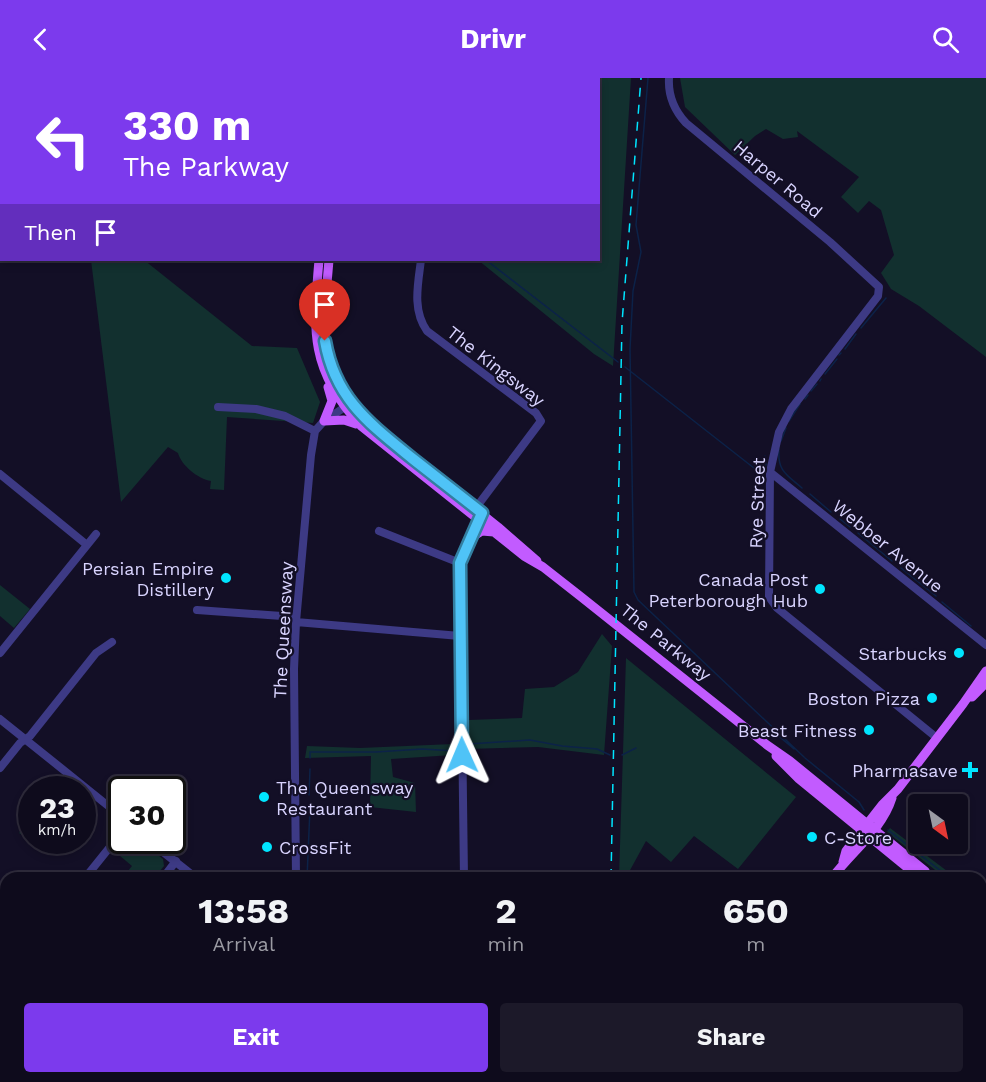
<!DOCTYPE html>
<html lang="en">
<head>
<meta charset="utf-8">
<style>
	body { margin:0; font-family:"Work Sans",sans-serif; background:#1c1929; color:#f1f3f6; height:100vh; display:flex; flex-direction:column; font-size:22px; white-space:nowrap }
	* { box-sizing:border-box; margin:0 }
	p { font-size:20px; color:#9b9ba3 }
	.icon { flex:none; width:33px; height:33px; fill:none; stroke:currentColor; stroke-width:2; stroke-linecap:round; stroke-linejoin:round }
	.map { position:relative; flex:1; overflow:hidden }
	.side { position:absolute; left:0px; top:794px; width:987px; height:212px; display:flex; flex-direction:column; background:#0e0b1c; border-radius:18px 18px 0 0; box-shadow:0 3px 9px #0003,0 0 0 2px #2e2b3b }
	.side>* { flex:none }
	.banner { position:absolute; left:0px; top:0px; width:600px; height:183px; box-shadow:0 3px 9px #0003,0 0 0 2px #2e2b3b; background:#7c3aed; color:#fff; overflow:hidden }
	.needle { width:39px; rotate:147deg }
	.controls { position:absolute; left:908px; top:716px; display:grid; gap:12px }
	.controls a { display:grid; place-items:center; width:60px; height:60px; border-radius:6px; background:#0e0b1c; box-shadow:0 3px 9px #0003,0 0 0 2px #2e2b3b; font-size:30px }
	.speed { position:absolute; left:18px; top:698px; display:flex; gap:12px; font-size:30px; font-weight:700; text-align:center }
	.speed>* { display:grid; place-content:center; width:78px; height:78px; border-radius:50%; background:#0e0b1c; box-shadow:0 3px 9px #0003,0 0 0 2px #2e2b3b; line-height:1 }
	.speed small { font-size:15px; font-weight:400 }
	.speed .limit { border:3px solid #111; border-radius:9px; background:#fff; color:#111 }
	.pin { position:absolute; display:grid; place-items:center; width:51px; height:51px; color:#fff; margin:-62px -26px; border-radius:50% 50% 50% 0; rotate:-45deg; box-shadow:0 0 6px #0007 }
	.pin .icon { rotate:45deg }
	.me { position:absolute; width:66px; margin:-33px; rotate:359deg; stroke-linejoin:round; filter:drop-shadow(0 0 4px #0008) }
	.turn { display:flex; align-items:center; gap:21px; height:126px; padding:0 24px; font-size:27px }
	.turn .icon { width:78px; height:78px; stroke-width:2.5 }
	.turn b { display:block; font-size:42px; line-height:51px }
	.then { display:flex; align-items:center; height:57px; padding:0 24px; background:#0003; gap:12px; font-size:22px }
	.eta { display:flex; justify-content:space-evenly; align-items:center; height:102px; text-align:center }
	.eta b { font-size:36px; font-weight:700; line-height:42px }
	.action { display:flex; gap:12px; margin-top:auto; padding:12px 24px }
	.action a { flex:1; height:69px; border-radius:6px; background:#7c3aed; color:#fff; font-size:24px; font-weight:700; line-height:69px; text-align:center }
	.action a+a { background:#1c1929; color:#f1f3f6 }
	header { display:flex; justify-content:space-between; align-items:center; height:78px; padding:0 24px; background:#7c3aed; color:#fff; font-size:27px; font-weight:700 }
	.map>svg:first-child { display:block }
	.green { fill:#12302f }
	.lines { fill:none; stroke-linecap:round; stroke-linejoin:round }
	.stream { stroke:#0c2248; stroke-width:1.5 }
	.minor { stroke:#3d3a85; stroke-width:8 }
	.major { stroke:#c25bff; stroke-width:9 }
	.rail { stroke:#00e5ff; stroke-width:1.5; stroke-dasharray:9 8; stroke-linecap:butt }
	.route-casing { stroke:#337fa1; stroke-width:15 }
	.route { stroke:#4fc3f7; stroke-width:10 }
	.poi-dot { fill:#00e5ff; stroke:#130f26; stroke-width:2 }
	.labels { text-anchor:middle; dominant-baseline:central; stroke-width:4.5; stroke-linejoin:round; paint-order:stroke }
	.street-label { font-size:18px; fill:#d9d4ff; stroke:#130f26 }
	.poi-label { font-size:18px; fill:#d9d4ff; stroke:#130f26; text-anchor:end }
</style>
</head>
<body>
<header><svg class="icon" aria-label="back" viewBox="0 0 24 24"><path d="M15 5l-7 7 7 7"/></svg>Drivr<svg class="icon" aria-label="search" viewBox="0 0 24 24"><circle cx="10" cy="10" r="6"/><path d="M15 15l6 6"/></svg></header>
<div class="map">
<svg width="986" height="1004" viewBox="0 0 986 1004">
	<rect width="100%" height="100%" fill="#130f26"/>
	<path class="green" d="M123,0H327L121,1Z
		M360,0H631L613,288L594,276L478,182H598V2L360,1Z
		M680,0H986V279L919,228L891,211L881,195L894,177L881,132L869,123L858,135L841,119L859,99L797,53L798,59L783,61L766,51L755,58L735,77L685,29Z
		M91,182H144L252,268L297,270L320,324L313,345L227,339L224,412L210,411L211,403C198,401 181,387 178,375L168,369L121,424Z
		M0,507L30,531L14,550L0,538Z
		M602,556L612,568L604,677L538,669L467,671L469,642L522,640L525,611L554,609L578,594Z
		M626,580L796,719L738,791L694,758L671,784L646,763L629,794L644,799H619Z
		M453,666V677L391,681L393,699L415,705L416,734L370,729L371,678L305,680L307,668L360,670Z
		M31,740L32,762H74C54,774 37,767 19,755Z
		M890,750L955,799H944L887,754Z
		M121,761L138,762L163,781L164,788L155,799H123L132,788L113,772Z
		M311,793H455V799L311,800Z
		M0,814L6,818V855L0,863Z
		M870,999H932V1000L929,1004H876Z"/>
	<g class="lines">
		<path class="stream" d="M267,0L269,2
			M648,0L636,147L641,174L633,213L630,271L634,514L638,522L804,679
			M486,182L618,284
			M861,250L886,220
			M845,271L856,256
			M839,277L841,275
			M625,289L759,394L766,387L765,378
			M825,296L837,281
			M820,303L821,301
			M811,313L817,306
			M805,321L808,317
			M789,343L800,326
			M781,363L786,350
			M779,371C777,393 787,397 802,410
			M810,416L831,434
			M840,441L850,449
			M858,455L892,483
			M901,490L936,518
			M942,524L971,548
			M469,666L530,662L562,668L597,671L610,677
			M792,669L775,655L794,671
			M622,677L636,670
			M310,680V674H376L422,671L456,673
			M805,680L859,724L864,732
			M309,717L310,691
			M888,752L950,800
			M307,800L310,730
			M981,823L986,827"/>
		<path class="minor" d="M669,0C668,17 674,32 686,45L830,164L879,209L878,218L791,331L779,354L770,394L769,519L777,530L937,660
			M110,2L111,0
			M0,144L2,142
			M421,182C418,206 412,232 427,253L536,335L541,343L472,435
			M218,329L256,331L285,338L315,353
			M770,394L986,567
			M0,396L87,467
			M379,453L460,485
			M197,532L296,539
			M296,544L460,558
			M0,575L96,456
			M0,641L122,739
			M0,690L20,665L30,658L96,575L112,564
			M148,762L196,800
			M85,800L122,754
			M163,800L176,783
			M296,800L294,591L296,544L311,377L315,353L324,343L348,327
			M464,800L460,485L481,437
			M0,905L6,898
			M0,970L6,974
			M111,999L117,1004
			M455,999L457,1004
			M691,999L697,1004
			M810,999L816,1004
			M0,1000L6,993
			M76,1004L80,999
			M153,1004L155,999"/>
		<path class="major" d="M340,2V0
			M319,182C313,252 309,292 361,348L524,478L543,489L580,518L767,667L790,683L925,793L929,800
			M329,182L324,240L325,263L334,294L351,325L373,349L498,449L537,483
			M324,343L332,323L328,309
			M324,343L344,342L356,346
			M469,461L482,453L494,454
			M972,619L986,605
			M776,678L799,701L920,800
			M843,784L846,773L882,727L898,711L963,626L986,593
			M832,800C852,773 882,752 892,720
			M981,846L986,851
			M676,1004L680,999"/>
		<path class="rail" d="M611,800L622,245L641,0
			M608,1004V999"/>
	</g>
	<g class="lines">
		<defs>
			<path id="route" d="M325,263C335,321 370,346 413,381C436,399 459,417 482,435L460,485L462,677"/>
		</defs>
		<use href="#route" class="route-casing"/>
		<use href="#route" class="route"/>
	</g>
	<g class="poi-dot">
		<circle cx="226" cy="500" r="6"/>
		<circle cx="820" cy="511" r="6"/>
		<circle cx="959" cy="575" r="6"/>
		<circle cx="932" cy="620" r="6"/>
		<circle cx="869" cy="652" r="6"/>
		<path d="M967 683h6v6h6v6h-6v6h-6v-6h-6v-6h6z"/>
		<circle cx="264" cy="719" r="6"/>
		<circle cx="812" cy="759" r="6"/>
		<circle cx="267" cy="769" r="6"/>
	</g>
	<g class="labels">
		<g class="street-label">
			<text transform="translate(778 101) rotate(40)">Harper Road</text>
			<text transform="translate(496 288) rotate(38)">The Kingsway</text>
			<text transform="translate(757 425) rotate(-88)">Rye Street</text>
			<text transform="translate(888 468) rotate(39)">Webber Avenue</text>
			<text transform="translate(283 552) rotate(-87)">The Queensway</text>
			<text transform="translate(666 564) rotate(39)">The Parkway</text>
		</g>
		<g class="poi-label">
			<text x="214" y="490">Persian Empire<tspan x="214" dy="21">Distillery</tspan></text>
			<text x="808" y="501">Canada Post<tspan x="808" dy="21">Peterborough Hub</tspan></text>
			<text x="947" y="575">Starbucks</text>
			<text x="920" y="620">Boston Pizza</text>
			<text x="857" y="652">Beast Fitness</text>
			<text x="958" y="692">Pharmasave</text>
			<text x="276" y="709" text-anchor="start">The Queensway<tspan x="276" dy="21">Restaurant</tspan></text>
			<text x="824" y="759" text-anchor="start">C-Store</text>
			<text x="279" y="769" text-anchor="start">CrossFit</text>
		</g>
	</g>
</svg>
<div class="controls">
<a><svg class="needle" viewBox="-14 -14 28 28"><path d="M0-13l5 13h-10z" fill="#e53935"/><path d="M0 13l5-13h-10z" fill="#9b9ba3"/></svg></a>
</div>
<div class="speed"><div>23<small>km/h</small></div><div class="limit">30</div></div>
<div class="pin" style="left:325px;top:263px;background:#d93025"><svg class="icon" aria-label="arrive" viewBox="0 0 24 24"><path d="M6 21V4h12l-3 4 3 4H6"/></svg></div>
<svg class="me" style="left:462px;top:677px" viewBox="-20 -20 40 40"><path d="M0-17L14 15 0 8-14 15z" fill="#4fc3f7" stroke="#fff" stroke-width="4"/></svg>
<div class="banner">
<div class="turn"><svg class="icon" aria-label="left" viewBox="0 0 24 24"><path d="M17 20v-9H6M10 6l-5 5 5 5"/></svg><div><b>330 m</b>The Parkway</div></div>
<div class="then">Then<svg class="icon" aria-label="arrive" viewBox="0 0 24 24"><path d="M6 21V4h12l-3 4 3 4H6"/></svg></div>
</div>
<section class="side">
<div class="eta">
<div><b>13:58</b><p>Arrival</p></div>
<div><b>2</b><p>min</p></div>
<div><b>650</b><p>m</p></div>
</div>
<div class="action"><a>Exit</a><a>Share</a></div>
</section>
</div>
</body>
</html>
